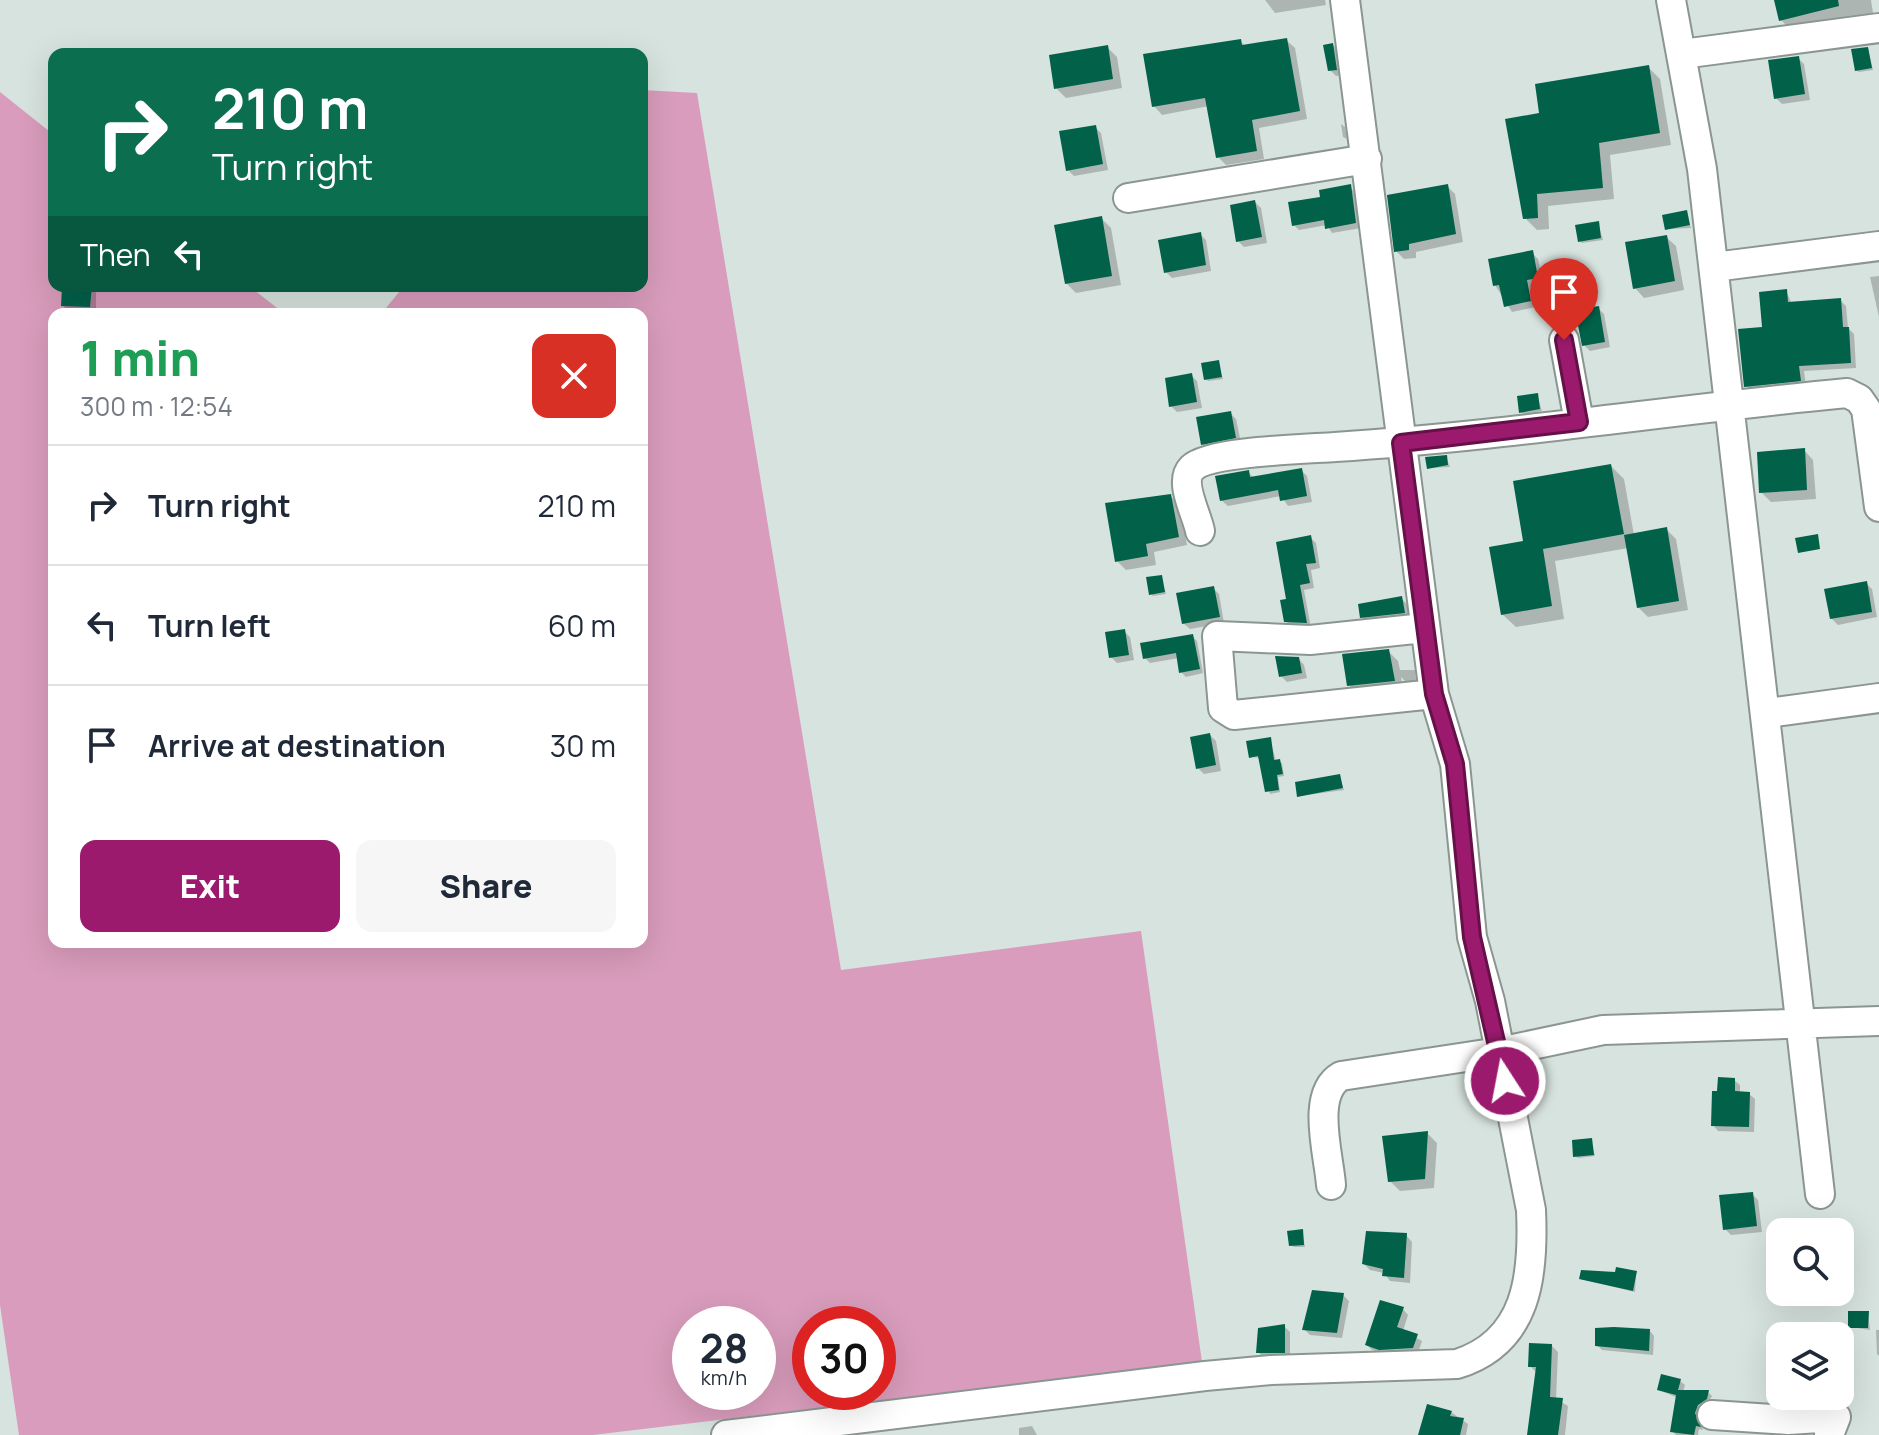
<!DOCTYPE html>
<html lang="en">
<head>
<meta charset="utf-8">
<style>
	body { margin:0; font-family:Manrope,sans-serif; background:#f6f6f7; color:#1f2937; height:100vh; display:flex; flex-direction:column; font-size:30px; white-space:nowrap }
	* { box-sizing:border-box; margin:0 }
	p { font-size:26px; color:#747a83 }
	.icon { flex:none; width:44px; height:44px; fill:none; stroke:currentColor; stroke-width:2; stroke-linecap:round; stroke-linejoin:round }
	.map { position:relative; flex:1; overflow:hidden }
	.sheet { position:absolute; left:48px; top:308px; width:600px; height:640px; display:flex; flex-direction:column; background:#fff; border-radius:16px; box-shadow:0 8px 32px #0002 }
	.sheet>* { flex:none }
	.banner { position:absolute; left:48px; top:48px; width:600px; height:244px; border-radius:16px; box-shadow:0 8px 32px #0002; background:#0b6e4f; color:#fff; overflow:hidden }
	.tools { position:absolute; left:1766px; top:1218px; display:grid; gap:16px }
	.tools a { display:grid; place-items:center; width:88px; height:88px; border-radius:16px; background:#fff; box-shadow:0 8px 32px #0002; font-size:40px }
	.speed { position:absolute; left:672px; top:1306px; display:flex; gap:16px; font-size:40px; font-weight:700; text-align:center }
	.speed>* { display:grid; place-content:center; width:104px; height:104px; border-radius:50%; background:#fff; box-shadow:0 8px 32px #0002; line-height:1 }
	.speed small { font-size:20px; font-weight:400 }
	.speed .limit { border:12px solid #d22; background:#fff; color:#111 }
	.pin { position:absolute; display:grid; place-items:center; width:68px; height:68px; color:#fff; margin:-82px -34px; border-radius:50% 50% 50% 0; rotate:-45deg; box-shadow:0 0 8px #0007 }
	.pin .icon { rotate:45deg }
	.me { position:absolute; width:88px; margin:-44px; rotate:349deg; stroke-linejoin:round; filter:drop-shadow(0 0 6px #0008) }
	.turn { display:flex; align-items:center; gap:28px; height:168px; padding:0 32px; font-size:36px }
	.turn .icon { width:104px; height:104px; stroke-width:2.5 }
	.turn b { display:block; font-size:56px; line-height:68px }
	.then { display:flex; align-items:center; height:76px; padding:0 32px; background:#0003; gap:16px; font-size:30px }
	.round { display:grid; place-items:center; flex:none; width:84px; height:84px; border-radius:16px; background:#f6f6f7 }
	.overview { display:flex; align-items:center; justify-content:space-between; height:136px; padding:0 32px }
	h1 { font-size:48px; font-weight:800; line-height:60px; color:#1e9e55 }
	.cta { display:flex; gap:16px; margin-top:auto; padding:16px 32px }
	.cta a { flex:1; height:92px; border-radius:16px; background:#9b1a6e; color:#fff; font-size:32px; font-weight:800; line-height:92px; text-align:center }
	.cta a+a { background:#f6f6f7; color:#1f2937 }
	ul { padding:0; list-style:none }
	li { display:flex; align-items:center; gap:24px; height:120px; padding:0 32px; border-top:2px solid #e0e1e3 }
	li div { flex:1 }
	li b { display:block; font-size:30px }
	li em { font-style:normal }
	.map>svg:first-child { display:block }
	.green { fill:#d99cbc; fill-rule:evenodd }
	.shadow { fill:#0003 }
	.building { fill:#016149 }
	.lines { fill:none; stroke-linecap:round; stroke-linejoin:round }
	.minor-casing { stroke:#8b9691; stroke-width:32 }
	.minor { stroke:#fff; stroke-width:28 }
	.route-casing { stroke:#651148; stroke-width:20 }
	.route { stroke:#9b1a6e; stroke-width:14 }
</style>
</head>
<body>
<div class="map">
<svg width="1879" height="1435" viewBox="0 0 1879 1435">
	<rect width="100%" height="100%" fill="#d7e3de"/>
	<path class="green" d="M642,90L697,93L841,970L1141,931L1202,1362L593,1435H19L0,1305V92L54,135V286H249L285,314H54V942H642V314H381L404,286H642ZM690,1324H758V1392H690ZM810,1324H878V1392H810Z"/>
	<path class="shadow" d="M1265,0H1325L1326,5L1275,13Z
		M1776,0H1871L1873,13L1789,28L1781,20Z
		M1286,40L1295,48L1307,119L1259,128L1264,159L1226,165L1218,157L1209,106L1162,115L1154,106L1240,41L1246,47Z
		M1333,45L1339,51L1342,75L1336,76L1330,70Z
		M1107,47L1117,57L1122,88L1066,98L1056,88Z
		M1868,49L1873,70L1859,72L1856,70Z
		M1798,58L1804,64L1810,100L1782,104L1776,98Z
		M1648,67L1660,79L1671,145L1610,155L1614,199L1548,206L1549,229L1537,230L1525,218L1542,115Z
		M1341,124L1345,127L1347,139L1343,137Z
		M1095,127L1101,133L1108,170L1074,176L1068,170Z
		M1447,186L1455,194L1463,242L1416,252V258L1404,259L1396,251Z
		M1350,187L1355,192L1361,228L1332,233L1327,225L1299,230L1294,225L1322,199Z
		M1255,202L1261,208L1267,243L1244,247L1238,241Z
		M1686,213L1691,228L1667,229Z
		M1102,219L1111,228L1121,285L1076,293L1066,283Z
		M1598,223L1603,240L1582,243L1580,241Z
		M1200,234L1206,240L1211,271L1172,278L1166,272Z
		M1666,237L1676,246L1684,290L1644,298L1635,288Z
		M1532,253L1538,259L1543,283L1532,285L1536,307L1512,312L1495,285Z
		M1879,276V317L1870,277Z
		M64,286H96V313L69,312L63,306Z
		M1786,291L1792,304L1840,300L1846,306L1848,328L1854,334L1856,368L1804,371L1806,386L1752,391L1746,386L1764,329Z
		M1598,308L1604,314L1610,347L1590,351L1584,345Z
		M1218,363L1223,379L1208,381L1206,379Z
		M1191,375L1197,381L1202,408L1177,412L1171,406Z
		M1537,395L1542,411L1524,414L1521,412Z
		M1230,413L1236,419L1241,443L1209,450L1203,444Z
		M1804,450L1813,460L1816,499L1771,502L1761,492Z
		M1446,457L1450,467L1429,468Z
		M1611,466L1624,479L1634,535L1666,529L1676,539L1688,610L1648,617L1638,607L1628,548L1555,561L1564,619L1516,627L1502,614L1525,543Z
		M1301,470L1307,476L1312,502L1288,506L1281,496L1228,506L1221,500L1248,472L1254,478Z
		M1170,496L1179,504L1187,545L1154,552L1156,565L1126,570L1117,561Z
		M1310,537L1316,543L1320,568L1311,570L1314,588L1304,590L1311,628L1292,627L1286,621L1288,600Z
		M1161,577L1166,594L1153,596L1151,594Z
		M1866,583L1872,589L1877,617L1838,625L1831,618Z
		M1213,588L1219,594L1224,623L1190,629L1183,623Z
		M1401,598L1407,604L1410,618L1368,623L1362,617Z
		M1124,631L1130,637L1134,660L1117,663L1111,657Z
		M1192,636L1197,641L1203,673L1186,677L1181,672L1179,658L1150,663L1145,658Z
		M1388,651L1398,661L1400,670H1415L1416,681L1406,682L1401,677L1403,690L1359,695L1349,685Z
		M1298,658L1304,665L1307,678L1287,682L1281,676Z
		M1210,735L1216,741L1221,771L1204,774L1198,768Z
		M1270,739L1276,761L1282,763L1284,776L1278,777L1280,792L1270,794L1261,758L1251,757Z
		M1339,776L1344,790L1299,796Z
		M1734,1080L1740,1085V1094H1749L1755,1099L1754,1132L1718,1131L1713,1125L1719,1093Z
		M1427,1133L1437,1143L1434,1188L1400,1191L1390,1181Z
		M1591,1140L1595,1156L1578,1158L1575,1156Z
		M1752,1194L1758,1200L1762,1232L1731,1235L1725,1229Z
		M1302,1231L1305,1247H1294L1291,1245Z
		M1406,1235L1412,1242L1410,1283L1390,1281L1384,1273L1370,1270L1364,1264Z
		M1636,1273L1635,1292L1581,1279Z
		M1343,1295L1349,1301L1342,1338L1310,1335L1304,1329Z
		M1403,1309L1408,1315L1403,1331L1422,1341L1418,1353L1386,1354L1372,1350L1367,1345Z
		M1868,1313L1870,1330L1850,1327Z
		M1284,1326L1290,1332V1358H1264L1258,1352Z
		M1876,1330H1879V1356L1877,1354Z
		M1650,1331L1654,1336L1653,1355L1602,1350L1597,1345Z
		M1552,1346L1558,1352L1556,1399L1568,1406L1565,1435H1529L1537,1373L1530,1366Z
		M1680,1381L1685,1385L1683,1392H1708L1712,1396L1699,1419L1703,1430L1699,1429L1698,1435H1676L1672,1431L1678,1398L1659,1390Z
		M1451,1412L1468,1424L1466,1435H1439Z
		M1032,1426L1037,1435H1019V1428Z"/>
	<path class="building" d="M1774,0H1838L1839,6L1779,21Z
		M1287,38L1300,111L1252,120L1257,151L1216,158L1205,98L1152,107L1143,54L1241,39L1242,45Z
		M1333,43L1337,70L1328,71L1323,45Z
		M1108,45L1113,79L1054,89L1049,55Z
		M1868,47L1872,68L1855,71L1851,49Z
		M1799,56L1805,94L1774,99L1768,60Z
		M1649,65L1660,133L1599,143L1603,188L1537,194L1538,218L1523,219L1505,119L1539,113L1535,84Z
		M1096,125L1103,164L1066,171L1059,131Z
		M1351,184L1356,223L1325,229L1324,220L1292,226L1288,202L1320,197L1319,190Z
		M1448,184L1456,234L1409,244V250L1394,252L1387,195Z
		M1255,200L1262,237L1236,242L1230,205Z
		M1687,210L1690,225L1665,230L1662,215Z
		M1102,216L1112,276L1065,284L1054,225Z
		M1599,221L1601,238L1578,242L1575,225Z
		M1201,232L1206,265L1164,273L1158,240Z
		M1667,235L1675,281L1633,289L1625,242Z
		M1533,250L1538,278L1527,280L1531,301L1504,307L1499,285L1493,286L1488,259Z
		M62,286H92L90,307L61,306Z
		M1787,289L1788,302L1841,298L1843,327H1849L1851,363L1799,366L1801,381L1744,387L1738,329L1762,327L1759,292Z
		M1599,306L1605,342L1582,346L1575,310Z
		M1219,360L1222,377L1204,380L1201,363Z
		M1192,373L1197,402L1169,407L1165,378Z
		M1538,393L1540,409L1519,413L1517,396Z
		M1231,411L1236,438L1201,445L1196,417Z
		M1805,448L1807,490L1759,493L1757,452Z
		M1447,455L1448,465L1427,469L1425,457Z
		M1611,464L1624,534L1543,549L1552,606L1501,615L1489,547L1523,541L1513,481Z
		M1302,468L1307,496L1280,501L1278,490L1220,501L1215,476L1249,470L1250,477Z
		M1171,494L1179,537L1146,544L1148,556L1115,562L1105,503Z
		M1667,527L1679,601L1637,608L1624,535Z
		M1818,534L1820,549L1798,553L1795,538Z
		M1311,535L1316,563L1306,564L1310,583L1300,585L1307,623L1284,622L1280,600L1286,599L1276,542Z
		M1162,575L1165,592L1149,595L1146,577Z
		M1867,581L1872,612L1830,619L1824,589Z
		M1214,586L1220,617L1182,624L1176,593Z
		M1402,596L1405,613L1360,618L1358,604Z
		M1125,629L1129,655L1109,658L1105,632Z
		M1193,634L1200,669L1179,673L1176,653L1143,659L1140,643Z
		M1389,649L1395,681L1347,686L1342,654Z
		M1275,656L1299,657L1302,673L1279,677Z
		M1210,733L1216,765L1196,769L1190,737Z
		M1271,737L1274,760L1280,759L1283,774L1277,775L1279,790L1265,792L1258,756L1249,758L1246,741Z
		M1340,774L1343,788L1297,797L1295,782Z
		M1718,1077L1735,1078V1091L1750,1092L1749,1127L1711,1126L1712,1091H1717Z
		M1428,1131L1425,1179L1388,1182L1382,1136Z
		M1592,1138L1594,1155L1573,1157L1572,1140Z
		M1753,1192L1757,1226L1723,1230L1719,1195Z
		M1303,1229L1304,1245L1289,1246L1287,1231Z
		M1366,1231L1407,1233L1404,1278L1382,1276L1383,1269L1362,1264Z
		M1616,1267L1637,1271L1633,1291L1579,1279L1581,1270L1615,1272Z
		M1312,1290L1344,1293L1337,1333L1302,1330Z
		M1380,1300L1404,1307L1397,1327L1418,1334L1413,1348L1379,1350L1365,1345Z
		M1848,1311H1869L1868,1328H1848Z
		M1285,1324V1353H1256L1258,1328Z
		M1614,1327L1650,1329L1649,1351L1595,1346V1328Z
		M1529,1343L1552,1344L1550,1397L1563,1398L1558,1435H1527L1536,1367H1528Z
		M1661,1374L1681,1379L1678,1390H1709L1707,1399L1698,1405L1695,1413L1701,1427L1696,1426L1694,1435L1670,1432L1676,1395L1657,1390Z
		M1427,1404L1452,1411L1450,1416L1464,1418L1460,1435H1418Z"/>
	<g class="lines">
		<defs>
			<path id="minor" d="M1671,0L1702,169L1820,1194
				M1682,54L1879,28
				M1128,198L1367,159
				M1714,267L1879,246
				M1564,340L1579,422
				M1200,531C1197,514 1178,482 1192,468C1209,451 1309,449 1335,447C1506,436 1676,409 1847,393L1859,399L1866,409L1879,507
				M1424,628L1310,640L1217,636L1223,708L1234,715L1434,694
				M1767,713L1879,698
				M1331,1185C1329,1155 1310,1094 1341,1076L1499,1052L1603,1030L1879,1021
				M1712,1415L1788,1420L1836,1417L1829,1435
				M726,1435L1205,1376L1271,1370L1457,1364C1528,1342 1534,1275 1531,1210L1490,1001L1472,937L1455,764L1434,694L1345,0"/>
		</defs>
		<use href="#minor" class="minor-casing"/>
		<use href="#minor" class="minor"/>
	</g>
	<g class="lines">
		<defs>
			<path id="route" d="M1505,1081L1472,937L1455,764L1434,694L1401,443L1579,422L1564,340"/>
		</defs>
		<use href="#route" class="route-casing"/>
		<use href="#route" class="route"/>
	</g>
</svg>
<div class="tools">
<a><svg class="icon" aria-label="search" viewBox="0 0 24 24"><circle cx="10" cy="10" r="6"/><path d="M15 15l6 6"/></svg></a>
<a><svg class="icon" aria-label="layers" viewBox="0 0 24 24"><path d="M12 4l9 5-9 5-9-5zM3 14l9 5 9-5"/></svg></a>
</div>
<div class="speed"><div>28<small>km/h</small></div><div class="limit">30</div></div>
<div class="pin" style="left:1564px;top:340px;background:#d93025"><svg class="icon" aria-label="arrive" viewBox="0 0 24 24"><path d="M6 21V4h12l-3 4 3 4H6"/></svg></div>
<svg class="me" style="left:1505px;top:1081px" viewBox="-20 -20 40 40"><circle r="17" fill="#9b1a6e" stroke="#fff" stroke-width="3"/><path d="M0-11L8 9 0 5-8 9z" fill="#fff"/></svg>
<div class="banner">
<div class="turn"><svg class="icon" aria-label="right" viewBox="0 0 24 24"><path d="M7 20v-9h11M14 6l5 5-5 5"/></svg><div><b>210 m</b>Turn right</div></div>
<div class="then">Then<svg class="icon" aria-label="left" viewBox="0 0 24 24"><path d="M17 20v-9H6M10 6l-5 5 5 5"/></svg></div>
</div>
<section class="sheet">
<div class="overview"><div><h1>1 min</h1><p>300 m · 12:54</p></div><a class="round" style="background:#d93025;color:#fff"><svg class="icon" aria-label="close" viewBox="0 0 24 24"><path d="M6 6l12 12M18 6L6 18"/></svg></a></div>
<ul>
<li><svg class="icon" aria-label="right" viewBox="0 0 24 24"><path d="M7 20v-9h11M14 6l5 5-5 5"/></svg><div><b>Turn right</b></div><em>210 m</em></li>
<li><svg class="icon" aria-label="left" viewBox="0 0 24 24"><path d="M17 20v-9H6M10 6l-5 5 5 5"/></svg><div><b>Turn left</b></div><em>60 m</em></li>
<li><svg class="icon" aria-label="arrive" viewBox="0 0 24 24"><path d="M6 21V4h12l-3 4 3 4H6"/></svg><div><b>Arrive at destination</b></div><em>30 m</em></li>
</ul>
<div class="cta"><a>Exit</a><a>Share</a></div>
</section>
</div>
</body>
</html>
